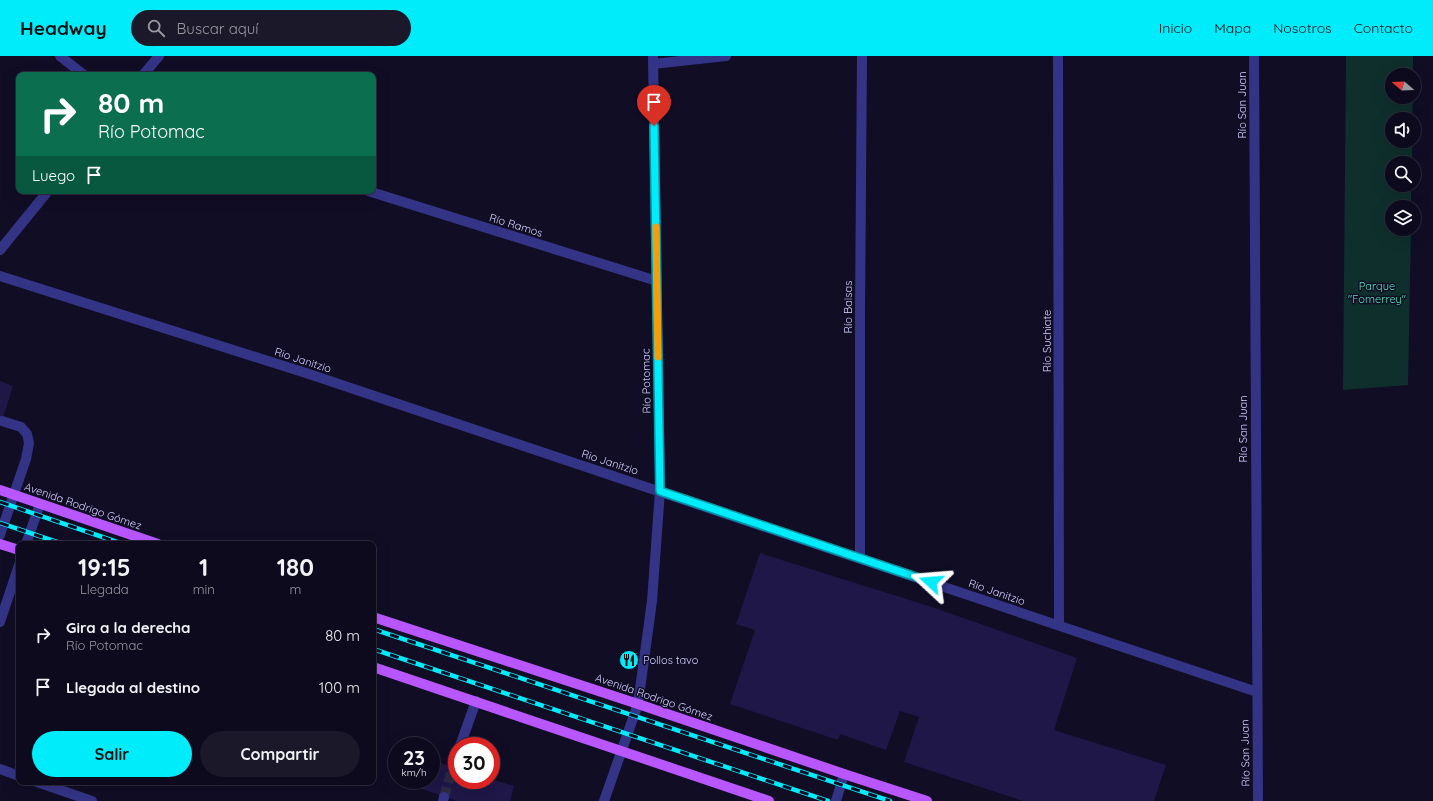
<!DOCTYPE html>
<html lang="es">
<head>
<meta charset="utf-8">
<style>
	body { margin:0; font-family:Quicksand,sans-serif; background:#1a1829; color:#f1f3f6; height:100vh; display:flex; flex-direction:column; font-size:15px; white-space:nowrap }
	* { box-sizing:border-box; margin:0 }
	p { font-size:13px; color:#9a9aa3 }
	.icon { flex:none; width:22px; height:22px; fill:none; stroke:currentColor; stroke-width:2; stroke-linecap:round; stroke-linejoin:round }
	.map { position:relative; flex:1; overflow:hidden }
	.side { position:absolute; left:16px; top:485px; width:360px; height:244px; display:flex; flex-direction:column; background:#0c0a1c; border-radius:8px; box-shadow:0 4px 16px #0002,0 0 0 1px #2c2b3b }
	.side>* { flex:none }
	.banner { position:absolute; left:16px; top:16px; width:360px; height:122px; border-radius:8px; box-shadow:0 4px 16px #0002,0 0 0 1px #2c2b3b; background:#0b6e4f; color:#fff; overflow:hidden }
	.needle { width:26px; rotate:289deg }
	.tools { position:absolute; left:1385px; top:12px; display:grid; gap:8px }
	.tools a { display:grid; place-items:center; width:36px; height:36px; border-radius:50%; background:#0c0a1c; box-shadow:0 4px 16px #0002,0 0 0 1px #2c2b3b; font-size:20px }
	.speed { position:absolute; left:388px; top:681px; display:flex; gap:8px; font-size:20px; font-weight:700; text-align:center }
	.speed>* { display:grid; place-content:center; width:52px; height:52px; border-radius:50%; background:#0c0a1c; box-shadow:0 4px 16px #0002,0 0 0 1px #2c2b3b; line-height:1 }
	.speed small { font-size:10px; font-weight:400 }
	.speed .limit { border:6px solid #d22; background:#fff; color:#111 }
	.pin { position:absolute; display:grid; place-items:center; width:34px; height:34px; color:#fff; margin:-41px -17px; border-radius:50% 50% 50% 0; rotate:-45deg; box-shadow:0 0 4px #0007 }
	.pin .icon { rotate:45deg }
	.me { position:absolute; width:44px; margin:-22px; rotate:289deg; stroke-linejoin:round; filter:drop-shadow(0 0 3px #0008) }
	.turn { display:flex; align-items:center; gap:14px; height:84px; padding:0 16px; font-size:18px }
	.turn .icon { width:52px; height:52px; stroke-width:2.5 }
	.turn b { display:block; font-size:28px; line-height:34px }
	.then { display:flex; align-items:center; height:38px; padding:0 16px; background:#0003; gap:8px; font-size:15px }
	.eta { display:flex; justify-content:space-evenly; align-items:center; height:68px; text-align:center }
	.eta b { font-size:24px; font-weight:700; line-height:28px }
	.primary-button { display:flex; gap:8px; margin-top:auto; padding:8px 16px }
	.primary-button a { flex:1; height:46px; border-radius:24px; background:#00ecfb; color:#111; font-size:16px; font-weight:700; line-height:46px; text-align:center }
	.primary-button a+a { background:#1a1829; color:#f1f3f6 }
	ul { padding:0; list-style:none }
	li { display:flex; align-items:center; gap:12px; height:52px; padding:0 16px }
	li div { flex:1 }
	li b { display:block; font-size:15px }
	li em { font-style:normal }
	header { display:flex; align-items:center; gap:24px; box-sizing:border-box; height:56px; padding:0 20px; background:#00ecfb; color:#111 }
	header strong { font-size:19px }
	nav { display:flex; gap:22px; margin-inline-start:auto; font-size:14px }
	.search { width:280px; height:36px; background:#1a1829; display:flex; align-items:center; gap:10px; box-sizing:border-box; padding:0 14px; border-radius:22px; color:#9a9aa3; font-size:15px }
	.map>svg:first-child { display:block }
	.green { fill:#0f2f2d }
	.building { fill:#1f1747 }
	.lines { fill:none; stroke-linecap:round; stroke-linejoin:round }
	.minor-tunnel { stroke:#2d2a46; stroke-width:10; stroke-dasharray:10 5; stroke-linecap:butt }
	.minor { stroke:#343487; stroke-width:10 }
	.major { stroke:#b957ff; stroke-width:10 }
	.rail-casing { stroke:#00ecfb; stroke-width:4.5 }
	.rail { stroke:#100d25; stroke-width:3; stroke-dasharray:9; stroke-linecap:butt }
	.route-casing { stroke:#0099a3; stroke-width:10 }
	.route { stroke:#00ecfb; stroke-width:7 }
	.slow { stroke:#f59e0b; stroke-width:7 }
	.labels { text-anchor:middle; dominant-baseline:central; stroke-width:3; stroke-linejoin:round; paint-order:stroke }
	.street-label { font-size:11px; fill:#d4d0ff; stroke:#100d25 }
	.park-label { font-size:11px; fill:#53e8bd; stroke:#100d25 }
	.poi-label { font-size:11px; fill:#d4d0ff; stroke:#100d25; text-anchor:start }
</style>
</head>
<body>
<header>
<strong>Headway</strong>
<div class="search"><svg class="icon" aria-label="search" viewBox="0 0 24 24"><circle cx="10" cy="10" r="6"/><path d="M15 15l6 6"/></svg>Buscar aquí</div>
<nav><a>Inicio</a><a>Mapa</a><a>Nosotros</a><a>Contacto</a></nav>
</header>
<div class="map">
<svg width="1433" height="745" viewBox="0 0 1433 745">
	<rect width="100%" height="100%" fill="#100d25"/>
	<path class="green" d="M1346,0H1413V19H1392V41H1413L1412,63H1392V85H1412V107H1392V129H1411V151H1392V173H1411L1408,329L1343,334Z"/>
	<path class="building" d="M0,325L13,330L0,371Z
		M760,497L935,552L1077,602L1054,674L1166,709L1154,745H1023L904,706L919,661L900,655L886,694L840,678L838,684L730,648L755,574L736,568Z
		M431,704L457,712V724H491V723L514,730L510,745H457L416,731L418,724H431Z"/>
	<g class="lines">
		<path class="minor-tunnel" d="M444,741L453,711"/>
		<path class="minor" d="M60,0L84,19
			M1058,0L1059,569
			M1254,0L1258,745
			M653,8L726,0
			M143,19L159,0
			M368,135L657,225
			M0,194L48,135
			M0,220L309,318L1257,636
			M0,479L26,403L29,387L27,378L21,371L2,365
			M26,488L40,448
			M860,502V257L862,0
			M0,566L19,509
			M460,690L476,645
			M453,711L457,700
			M0,713L19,720
			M37,726L92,745
			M443,745L444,741
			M604,745L638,648L652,545L660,435L653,0
			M836,745L844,718"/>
		<path class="major" d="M0,434L158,488
			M0,488L19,494
			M373,561L638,648L844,718L927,745
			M373,611L769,745"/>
		<defs>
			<path id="rail" d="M0,446L123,488
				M0,467L63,488
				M373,573L890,745
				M373,593L828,745"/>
		</defs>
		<use href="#rail" class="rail-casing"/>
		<use href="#rail" class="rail"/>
	</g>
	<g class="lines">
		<defs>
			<path id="route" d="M654,70L660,435L931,526"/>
		</defs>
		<use href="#route" class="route-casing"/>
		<use href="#route" class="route"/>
		<path class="slow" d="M656,171L658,301"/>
	</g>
	<defs>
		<symbol id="restaurant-disc" viewBox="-11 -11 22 22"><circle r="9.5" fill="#00ecfb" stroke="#100d25"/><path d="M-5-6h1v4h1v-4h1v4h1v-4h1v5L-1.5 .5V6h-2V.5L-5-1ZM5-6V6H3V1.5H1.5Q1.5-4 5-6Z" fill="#111"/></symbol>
	</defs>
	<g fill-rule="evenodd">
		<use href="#restaurant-disc" x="618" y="593" width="22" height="22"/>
	</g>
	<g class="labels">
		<g class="street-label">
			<text transform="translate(1242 49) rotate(-90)">Río San Juan</text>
			<text transform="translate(516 169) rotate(17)">Río Ramos</text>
			<text transform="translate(848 251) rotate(-90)">Río Balsas</text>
			<text transform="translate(1047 285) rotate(-90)">Río Suchiate</text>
			<text transform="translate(303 304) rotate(18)">Rio Janitzio</text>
			<text transform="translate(646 325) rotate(-91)">Río Potomac</text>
			<text transform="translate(1243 373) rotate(-90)">Río San Juan</text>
			<text transform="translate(610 406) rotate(18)">Rio Janitzio</text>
			<text transform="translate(83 450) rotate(19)">Avenida Rodrigo Gómez</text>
			<text transform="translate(997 536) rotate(19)">Rio Janitzio</text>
			<text transform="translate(654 641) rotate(19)">Avenida Rodrigo Gómez</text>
			<text transform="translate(1245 697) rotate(-91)">Río San Juan</text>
		</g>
		<g class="park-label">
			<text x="1377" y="230">Parque<tspan x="1377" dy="13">"Fomerrey"</tspan></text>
		</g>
		<g class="poi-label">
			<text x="643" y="604">Pollos tavo</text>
		</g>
	</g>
</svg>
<div class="tools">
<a><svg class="needle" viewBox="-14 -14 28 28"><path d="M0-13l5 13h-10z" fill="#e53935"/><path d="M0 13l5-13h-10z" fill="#9a9aa3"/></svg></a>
<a><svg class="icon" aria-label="sound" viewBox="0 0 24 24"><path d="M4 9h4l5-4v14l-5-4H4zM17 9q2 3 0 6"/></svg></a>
<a><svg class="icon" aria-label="search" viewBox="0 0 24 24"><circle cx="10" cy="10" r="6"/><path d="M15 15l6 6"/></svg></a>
<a><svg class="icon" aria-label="layers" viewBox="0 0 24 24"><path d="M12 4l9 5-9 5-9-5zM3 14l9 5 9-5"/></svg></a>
</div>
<div class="speed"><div>23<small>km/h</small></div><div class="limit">30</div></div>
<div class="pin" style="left:654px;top:70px;background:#d93025"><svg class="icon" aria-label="arrive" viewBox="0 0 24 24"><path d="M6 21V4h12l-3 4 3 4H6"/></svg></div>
<svg class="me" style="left:931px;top:526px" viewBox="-20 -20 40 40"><path d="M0-17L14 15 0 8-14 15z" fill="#00ecfb" stroke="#fff" stroke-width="4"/></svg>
<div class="banner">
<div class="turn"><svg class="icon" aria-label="right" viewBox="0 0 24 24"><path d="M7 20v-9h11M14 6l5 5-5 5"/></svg><div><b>80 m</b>Río Potomac</div></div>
<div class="then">Luego<svg class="icon" aria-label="arrive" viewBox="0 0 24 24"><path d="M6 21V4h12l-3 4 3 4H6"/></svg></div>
</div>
<section class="side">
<div class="eta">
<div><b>19:15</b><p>Llegada</p></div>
<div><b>1</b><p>min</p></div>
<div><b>180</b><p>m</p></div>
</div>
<ul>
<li><svg class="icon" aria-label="right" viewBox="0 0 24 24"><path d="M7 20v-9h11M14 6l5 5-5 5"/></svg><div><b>Gira a la derecha</b><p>Río Potomac</p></div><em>80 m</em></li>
<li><svg class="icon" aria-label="arrive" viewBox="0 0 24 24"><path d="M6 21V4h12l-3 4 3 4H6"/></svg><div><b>Llegada al destino</b></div><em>100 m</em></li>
</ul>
<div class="primary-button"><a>Salir</a><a>Compartir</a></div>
</section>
</div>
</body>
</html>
